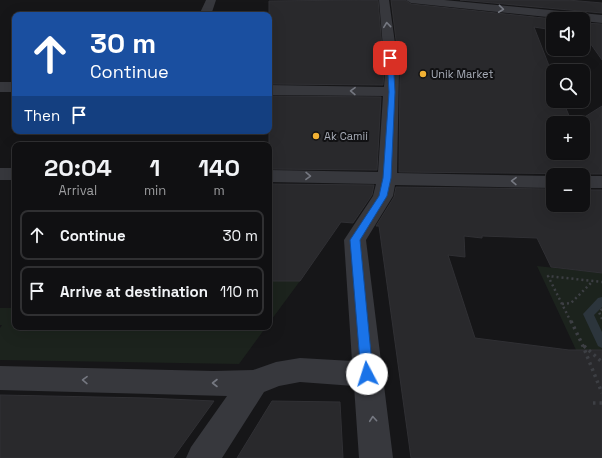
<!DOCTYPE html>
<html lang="en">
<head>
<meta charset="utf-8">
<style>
	body { margin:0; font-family:"Space Grotesk",sans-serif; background:#19191b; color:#f1f3f6; height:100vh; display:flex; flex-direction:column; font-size:15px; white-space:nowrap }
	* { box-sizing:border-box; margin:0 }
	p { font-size:13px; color:#9c9d9f }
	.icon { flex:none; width:22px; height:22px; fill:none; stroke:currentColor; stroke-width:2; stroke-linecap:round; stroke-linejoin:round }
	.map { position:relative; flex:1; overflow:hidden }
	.side { position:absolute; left:12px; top:142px; width:260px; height:188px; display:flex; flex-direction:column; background:#101012; border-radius:8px; box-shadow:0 4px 16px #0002,0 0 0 1px #303032 }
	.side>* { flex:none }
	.hud { position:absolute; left:12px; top:12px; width:260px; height:122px; border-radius:8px; box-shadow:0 4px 16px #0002,0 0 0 1px #303032; background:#1a4fa0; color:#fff; overflow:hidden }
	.buttons { position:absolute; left:546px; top:12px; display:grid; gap:8px }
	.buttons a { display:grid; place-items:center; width:44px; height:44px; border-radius:8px; background:#101012; box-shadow:0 4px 16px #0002,0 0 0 1px #303032; font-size:20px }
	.pin { position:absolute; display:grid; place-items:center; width:34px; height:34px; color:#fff; margin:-17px; border-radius:8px; box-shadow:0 2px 6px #0006 }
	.me { position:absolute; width:44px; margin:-22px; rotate:355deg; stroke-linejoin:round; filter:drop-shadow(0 0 3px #0008) }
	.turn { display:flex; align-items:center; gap:14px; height:84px; padding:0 12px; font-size:18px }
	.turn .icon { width:52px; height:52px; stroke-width:2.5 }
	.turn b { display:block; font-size:28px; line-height:34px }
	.then { display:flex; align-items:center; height:38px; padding:0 12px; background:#0003; gap:8px; font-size:15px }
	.eta { display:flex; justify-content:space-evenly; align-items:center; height:68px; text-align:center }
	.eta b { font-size:24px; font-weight:800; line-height:28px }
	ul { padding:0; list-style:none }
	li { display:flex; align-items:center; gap:12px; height:50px; margin:0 8px 6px; padding:0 4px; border:2px solid #303032; border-radius:8px }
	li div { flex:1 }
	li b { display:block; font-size:15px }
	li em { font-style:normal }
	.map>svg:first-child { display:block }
	.green { fill:#1c231d }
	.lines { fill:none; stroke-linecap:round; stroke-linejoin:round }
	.stream { fill:#2c353c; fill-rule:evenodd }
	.building { fill:#29292c; stroke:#303034 }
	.path-far1 { stroke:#3d3f44; stroke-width:2.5; stroke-dasharray:2 3; stroke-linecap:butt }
	.path { stroke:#3d3f44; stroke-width:3.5; stroke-dasharray:2.5 4; stroke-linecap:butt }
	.street { fill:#37383d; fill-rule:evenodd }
	.oneway { stroke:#757881 }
	.route { fill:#1a73e8; stroke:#114b97 }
	.poi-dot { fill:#f2b134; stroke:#111113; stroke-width:1.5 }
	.labels { text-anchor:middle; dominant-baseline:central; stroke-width:4; stroke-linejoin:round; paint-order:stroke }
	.far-poi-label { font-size:11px; fill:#a8adb8; stroke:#111113; text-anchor:start }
</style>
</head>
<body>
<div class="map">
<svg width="602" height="458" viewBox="0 0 602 458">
	<rect width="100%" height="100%" fill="#161618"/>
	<path class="green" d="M537,266L602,273V385L576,350Z
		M269,281H300L269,323Z
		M0,308H15V327H266L239,364L0,360V328L2,325H0Z"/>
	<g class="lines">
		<path class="stream" d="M602,297V307L594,315L602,332V348L598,346L583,314L598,298Z"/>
	</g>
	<path class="building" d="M361,0H378L384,72L383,85L269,84V1Z
		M391,0H405L411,4L553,19V30L534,27L553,76V101H563L572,123H553V153H583V123H575L602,106V174L399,172L400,72Z
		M460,0H568L602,3V13Z
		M583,23L602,24V60L583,33Z
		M269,96L381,97L377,170L269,169Z
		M269,184L374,185L372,195L353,223L341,222L300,281H269Z
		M396,187L553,189V205H583V190H602V273L551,267L537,238L482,236V238L464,236L465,257L448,255L475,338L569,350H602V458H411L379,226H376L394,197Z
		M0,395L147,398L214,401L173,458H0Z
		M272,401L340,402L343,458H237Z"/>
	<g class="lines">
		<path class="path-far1" d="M562,304L571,303L593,281
			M602,309L599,312L602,319
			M571,322L548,276L602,282"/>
		<path class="path" d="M571,321L583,346L602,393
			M584,346L602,362
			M593,403H602"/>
		<path class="street" d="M206,0H216L211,15H199Z
			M379,0H389L399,72L397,173L553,176V188L395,185L393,196L366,240L393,458H359L354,386L300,382L279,386L264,392L222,458H186L191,447L227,396L0,390V366L214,371L253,370L276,362L300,358L352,361L344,240L373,196L376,184L269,182V170L378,172L383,96L269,95V85L384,87L385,72Z
			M406,0H444L602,15V23L583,21V19H567L411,3Z
			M0,82H15V92H0Z
			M0,168H15V180H0Z
			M583,176H602V188H583Z"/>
	</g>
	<defs><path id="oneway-chevron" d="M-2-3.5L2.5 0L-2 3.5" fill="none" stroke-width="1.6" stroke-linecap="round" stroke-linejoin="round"/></defs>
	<g class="oneway">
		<use href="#oneway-chevron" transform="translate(501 9) rotate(6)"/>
		<use href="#oneway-chevron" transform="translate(387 25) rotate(-96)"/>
		<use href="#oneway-chevron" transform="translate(353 91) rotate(-179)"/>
		<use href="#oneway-chevron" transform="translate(308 176) rotate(1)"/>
		<use href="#oneway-chevron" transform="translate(514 181) rotate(-179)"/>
		<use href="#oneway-chevron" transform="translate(85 380) rotate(-179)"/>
		<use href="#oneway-chevron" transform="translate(215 383) rotate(180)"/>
		<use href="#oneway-chevron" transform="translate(373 419) rotate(-95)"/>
	</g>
	<path class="route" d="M390,56L393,58L395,92L391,178L387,196L360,240L373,374L371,377L367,379L363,377L361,374L350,240L379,196L383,178L389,92L387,58Z"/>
	<g class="poi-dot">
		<circle cx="423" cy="74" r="4"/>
		<circle cx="316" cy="136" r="4"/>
	</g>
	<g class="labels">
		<g class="far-poi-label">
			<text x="431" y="74">Unik Market</text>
			<text x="324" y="136">Ak Camii</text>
		</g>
	</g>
</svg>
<div class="buttons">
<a><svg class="icon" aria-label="sound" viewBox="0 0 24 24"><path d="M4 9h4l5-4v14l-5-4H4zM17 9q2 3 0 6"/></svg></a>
<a><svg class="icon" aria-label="search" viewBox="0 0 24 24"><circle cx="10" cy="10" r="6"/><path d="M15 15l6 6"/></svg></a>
<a>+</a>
<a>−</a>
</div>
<div class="pin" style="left:390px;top:58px;background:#d93025"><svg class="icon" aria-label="arrive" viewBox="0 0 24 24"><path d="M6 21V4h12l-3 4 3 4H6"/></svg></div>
<svg class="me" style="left:367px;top:374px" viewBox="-20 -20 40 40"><circle r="19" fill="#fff"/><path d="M0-13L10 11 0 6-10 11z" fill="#1a73e8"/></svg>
<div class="hud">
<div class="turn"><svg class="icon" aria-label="ahead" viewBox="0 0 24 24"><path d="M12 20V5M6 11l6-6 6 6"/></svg><div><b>30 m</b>Continue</div></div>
<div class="then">Then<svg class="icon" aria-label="arrive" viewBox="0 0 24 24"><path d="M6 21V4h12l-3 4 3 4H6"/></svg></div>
</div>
<section class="side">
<div class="eta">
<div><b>20:04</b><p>Arrival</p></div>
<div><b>1</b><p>min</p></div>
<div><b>140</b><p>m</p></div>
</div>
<ul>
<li><svg class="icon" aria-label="ahead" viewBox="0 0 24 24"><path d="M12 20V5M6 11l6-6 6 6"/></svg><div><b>Continue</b></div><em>30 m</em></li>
<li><svg class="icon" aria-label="arrive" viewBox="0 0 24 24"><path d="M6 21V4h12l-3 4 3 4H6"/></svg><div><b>Arrive at destination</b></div><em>110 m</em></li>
</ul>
</section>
</div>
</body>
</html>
